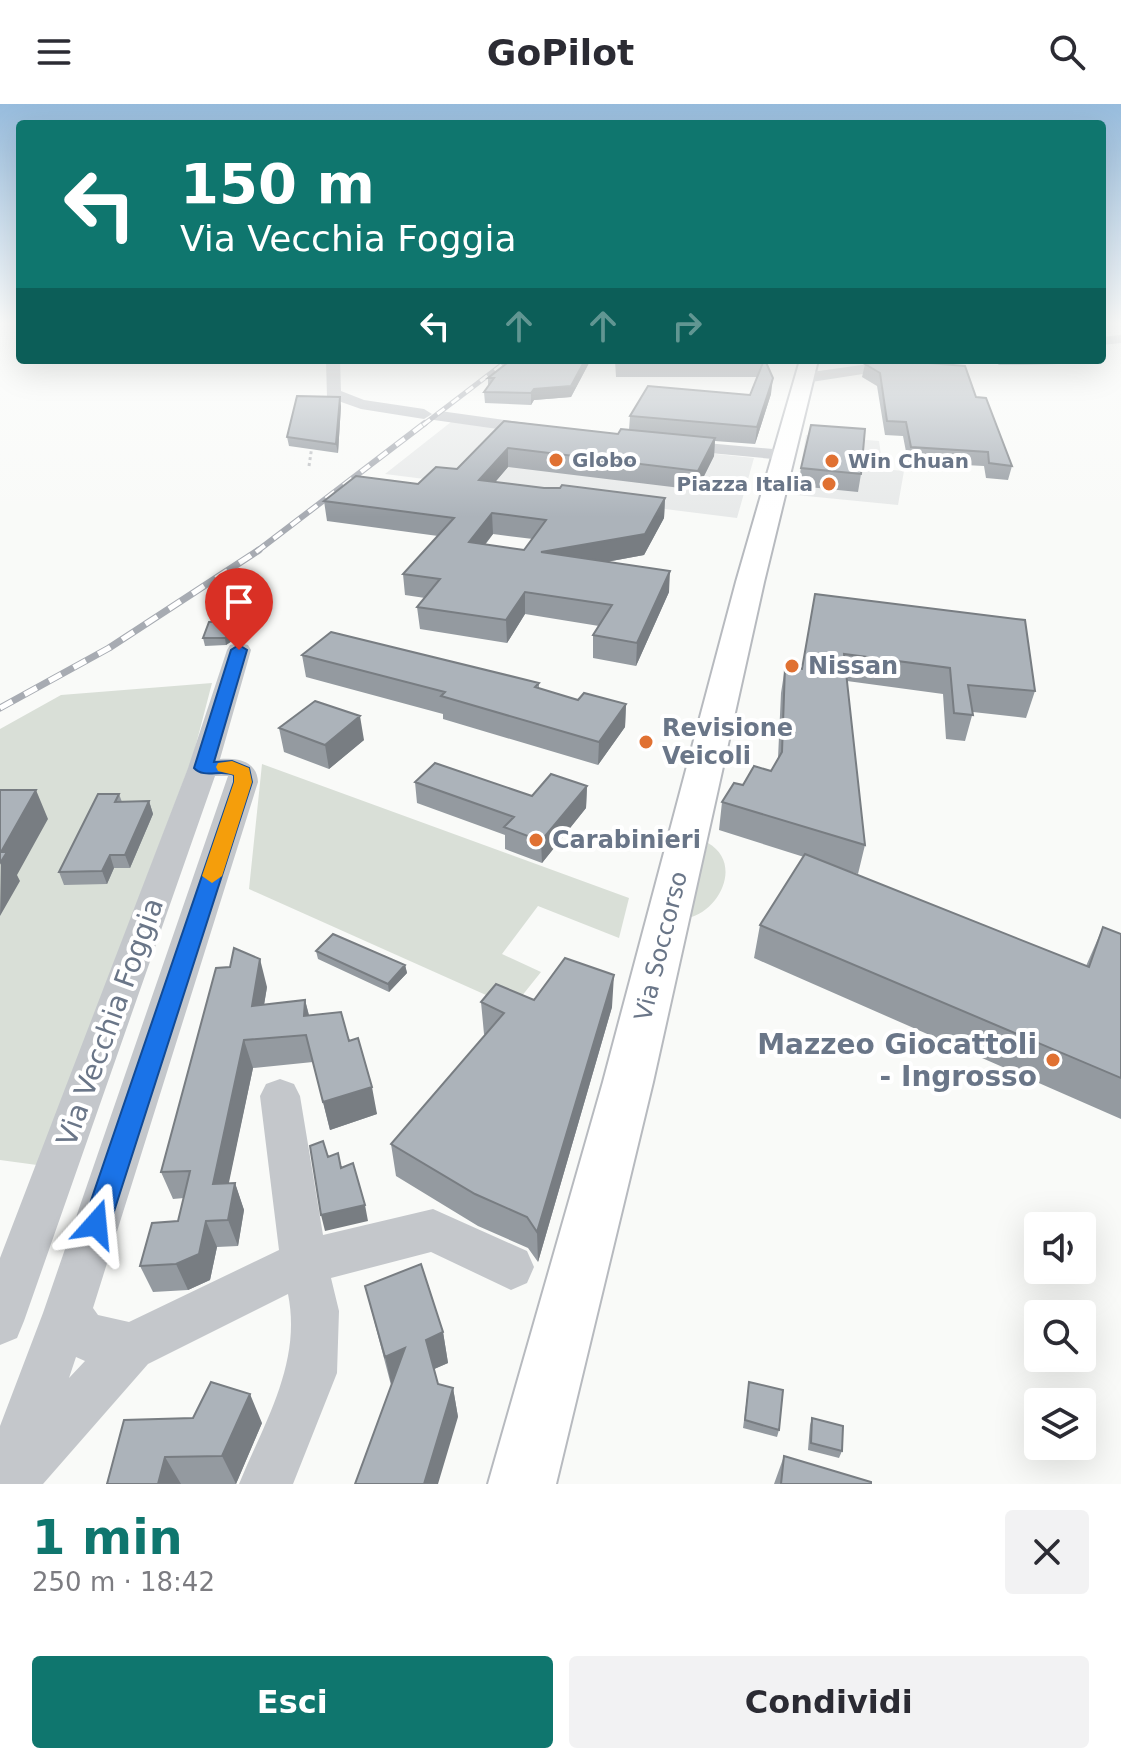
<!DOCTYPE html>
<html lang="it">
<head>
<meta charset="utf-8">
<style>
	body { margin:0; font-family:"DejaVu Sans",sans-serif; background:#f2f2f3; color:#2b2b33; height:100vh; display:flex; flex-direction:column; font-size:30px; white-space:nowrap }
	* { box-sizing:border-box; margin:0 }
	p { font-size:26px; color:#7c7c81 }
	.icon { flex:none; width:44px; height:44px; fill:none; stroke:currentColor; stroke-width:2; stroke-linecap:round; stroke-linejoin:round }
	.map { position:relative; height:1380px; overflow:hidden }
	.panel { display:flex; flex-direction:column; background:#fff; flex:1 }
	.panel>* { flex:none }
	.hud { position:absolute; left:16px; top:16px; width:1090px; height:244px; border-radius:8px; box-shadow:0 8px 32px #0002; background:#0f766e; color:#fff; overflow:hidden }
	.tools { position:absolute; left:1024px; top:1108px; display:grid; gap:16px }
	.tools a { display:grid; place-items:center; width:72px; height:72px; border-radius:8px; background:#fff; box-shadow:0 8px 32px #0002; font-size:40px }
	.pin { position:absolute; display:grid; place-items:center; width:68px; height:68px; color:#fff; margin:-82px -34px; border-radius:50% 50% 50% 0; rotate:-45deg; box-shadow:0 0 8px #0007 }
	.pin .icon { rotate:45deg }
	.me { position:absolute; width:88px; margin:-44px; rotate:18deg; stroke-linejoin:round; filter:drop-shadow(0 0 6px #0008) }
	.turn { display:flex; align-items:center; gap:28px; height:168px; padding:0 32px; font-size:36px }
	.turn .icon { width:104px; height:104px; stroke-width:2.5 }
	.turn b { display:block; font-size:56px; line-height:68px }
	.lanes { display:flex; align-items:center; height:76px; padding:0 32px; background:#0003; justify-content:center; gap:40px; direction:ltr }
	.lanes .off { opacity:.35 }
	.round { display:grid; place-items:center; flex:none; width:84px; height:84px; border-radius:8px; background:#f2f2f3 }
	.head { display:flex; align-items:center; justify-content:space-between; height:136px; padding:0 32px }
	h1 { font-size:48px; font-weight:600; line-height:60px; color:#0f766e }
	.cta { display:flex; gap:16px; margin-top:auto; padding:16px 32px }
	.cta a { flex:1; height:92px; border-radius:8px; background:#0f766e; color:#fff; font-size:32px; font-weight:600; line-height:92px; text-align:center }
	.cta a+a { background:#f2f2f3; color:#2b2b33 }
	header { display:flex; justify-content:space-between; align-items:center; height:104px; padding:0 32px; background:#fff; font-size:36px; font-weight:600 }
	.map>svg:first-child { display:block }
	.built { fill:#e7e9e9 }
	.green { fill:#d9dfd7 }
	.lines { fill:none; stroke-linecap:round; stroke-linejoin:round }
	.major-casing { stroke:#b7babf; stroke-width:4 }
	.path { stroke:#bec0c3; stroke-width:3; stroke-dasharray:3 3; stroke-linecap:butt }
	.minor { fill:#c4c7cb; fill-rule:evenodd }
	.major { fill:#fff; fill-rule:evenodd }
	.rail-far2-casing { stroke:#a7abb2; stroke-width:5 }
	.rail-far1-casing { stroke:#a7abb2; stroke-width:6 }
	.rail-casing { stroke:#a7abb2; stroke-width:7 }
	.rail-far2 { stroke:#fff; stroke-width:3; stroke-dasharray:9; stroke-linecap:butt }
	.rail-far1 { stroke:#fff; stroke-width:4; stroke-dasharray:11; stroke-linecap:butt }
	.rail { stroke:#fff; stroke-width:5; stroke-dasharray:14; stroke-linecap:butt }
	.wall { fill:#949aa0; fill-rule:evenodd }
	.shaded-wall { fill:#787d82 }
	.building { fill:#acb3ba; stroke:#787d82; stroke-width:2; fill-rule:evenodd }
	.route { fill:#1a73e8; stroke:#114b97; stroke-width:2 }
	.slow { fill:#f59e0b }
	.poi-dot { fill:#e07132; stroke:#fff; stroke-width:3 }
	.labels { text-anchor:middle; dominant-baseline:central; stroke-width:8; stroke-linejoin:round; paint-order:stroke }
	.far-poi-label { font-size:20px; font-weight:bold; fill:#6a7688; stroke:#fff; text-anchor:start }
	.poi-label { font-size:24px; font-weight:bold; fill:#6a7688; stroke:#fff; text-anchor:start }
	.street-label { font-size:24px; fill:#6a7688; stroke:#fff }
	.near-street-label { font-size:28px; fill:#6a7688; stroke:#fff }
	.near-poi-label { font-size:28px; font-weight:bold; fill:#6a7688; stroke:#fff; text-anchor:end }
</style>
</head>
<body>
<header><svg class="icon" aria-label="menu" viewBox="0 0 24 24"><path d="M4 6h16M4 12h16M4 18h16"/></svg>GoPilot<svg class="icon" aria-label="search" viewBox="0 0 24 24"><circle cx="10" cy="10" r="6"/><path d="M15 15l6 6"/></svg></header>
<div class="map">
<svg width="1121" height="1380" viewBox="0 0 1121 1380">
	<rect width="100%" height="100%" fill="#f9faf8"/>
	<path class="built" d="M451,318L602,338L754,354L737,414L385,370Z
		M806,331L879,337L883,365L904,367L898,401L796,391Z"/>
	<path class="green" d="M212,579L193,652L37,1061L0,1056V625L61,591Z
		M262,660L629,794L619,834L538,802L502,850L541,868L513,903L249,785Z
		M708,739C743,759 720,807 688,814Z"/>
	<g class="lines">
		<defs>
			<path id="major" d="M800,256H818L764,478L653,978L556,1380H488L603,978L736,478Z"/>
		</defs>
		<use href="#major" class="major-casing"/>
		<path class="path" d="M309,362L312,342"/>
		<path class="minor" d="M1121,231V239L1102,241V233Z
			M326,256H340L341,287L364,296L424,305L432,310L424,315L361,305L327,293Z
			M897,256H934L927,260L805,279L797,274L805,269Z
			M440,307L541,321L550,326L541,331L434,316L432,312Z
			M673,336L784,346L793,351L784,356L667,345L664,341L667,337Z
			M239,539L248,541L251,546L220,655C238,654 257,657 258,678L93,1204L98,1211L129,1218L279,1146L260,992L266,980L280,975L294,980L300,992L323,1131L433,1105L527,1147L534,1163L527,1179L511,1186L431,1148L331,1174L339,1207L337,1269L293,1380H239C264,1319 302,1259 288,1190L148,1260L43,1380H0V1322L43,1209L228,672H215L24,1217L17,1234L0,1241V1154L188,664L227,546L230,541ZM76,1253L85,1257L69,1274Z"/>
		<use href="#major" class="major"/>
		<defs>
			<path id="rail-far2" d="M423,321L508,256"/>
			<path id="rail-far1" d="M256,448L425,319"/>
			<path id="rail" d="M0,604L109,544L259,446"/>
		</defs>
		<use href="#rail-far2" class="rail-far2-casing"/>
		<use href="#rail-far1" class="rail-far1-casing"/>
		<use href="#rail" class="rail-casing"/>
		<use href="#rail-far2" class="rail-far2"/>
		<use href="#rail-far1" class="rail-far1"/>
		<use href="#rail" class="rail"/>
	</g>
	<path class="wall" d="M615,256H762L761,263L771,290L755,340L715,337L714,352L697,386L508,363L495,378L544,384L665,394L664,414L644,451L606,458L669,488L636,562L593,554V531L599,522L525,510L507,539L420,525L417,503L425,494L405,491L403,470L438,432L327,417L324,397L418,380L457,365L504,317L618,330L629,326L630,312L750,291L757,273H616ZM493,430L533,435L524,446L485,441Z
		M960,256H1060L1059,260L1020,261H999L993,256L960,258Z
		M589,259L571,293L534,296L531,301L485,299L484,288L488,282V274Z
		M865,260L976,293L1012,362L1008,376L986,374L984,362L908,358L903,332L885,331L877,282L862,273Z
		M341,302L338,349L289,342L287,333Z
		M801,364L861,370L858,388L798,382Z
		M815,490L1035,587L1026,614L973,608L965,637L946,635L943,590L847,577L865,741L858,770L839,764L1086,862L1103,823L1121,830V1015L754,854L760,821L804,753L719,726L722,698L743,681L771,667L778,654L781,589L785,563L802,565Z
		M236,525L232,537L226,541L205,542L203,534Z
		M302,551L539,579V584L578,596L626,600L625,623L598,661L443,615V610L306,573Z
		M279,624L364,636L329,665L284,648Z
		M415,678L532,692L587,682L586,704L542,759L505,745V731L417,699Z
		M119,690L122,698L149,697L153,710L130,764H114L107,780L64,781L59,768Z
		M316,847L405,861L407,869L389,888L318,855Z
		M267,883L264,901L305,896L309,911L349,937L377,1010L330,1026L313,958L253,964L228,1080L235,1079L244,1106L238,1142L217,1143L210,1176L188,1186L153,1188L140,1162L178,1117L184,1094L173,1095L161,1068Z
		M534,896L612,903L538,1158L528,1144L478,1122L396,1072L391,1040L485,931L484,930L481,898Z
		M365,1182L443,1228L448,1259L434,1265L438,1280L453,1284L458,1313L391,1281Z
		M749,1278L779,1326L777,1333L743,1324Z
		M812,1314L842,1347L839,1354L808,1346L810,1321Z
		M124,1316L262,1319L236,1380H106H107Z
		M784,1352L871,1380H774Z"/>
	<path class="shaded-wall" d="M585,256H589V259L571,293L534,296L531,301V289L534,285Z
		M773,274L771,290L755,340L757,323Z
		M340,293L341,302L338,349L336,340Z
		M715,334L714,352L697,386L698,367Z
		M508,344V363L480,396L479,376Z
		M665,394L664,414L644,451L541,470V448Z
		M492,409L493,430L470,459L469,438Z
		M670,467L669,488L636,562L637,539Z
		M525,488V510L507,539L506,516Z
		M235,517L236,525L232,537L226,541L225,534Z
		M626,600L625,623L598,661L599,638Z
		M360,612L364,636L329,665L325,641Z
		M587,682L586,704L542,759L541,737Z
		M36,686L48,715L17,771L20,777L0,812L1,748Z
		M149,697L153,710L130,764L125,751Z
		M110,751L114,764L107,780L102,767Z
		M260,855L267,883L259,930L252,902Z
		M405,861L407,869L389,888L388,880Z
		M614,871L612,903L538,1158L537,1128Z
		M305,896L312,924L304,912Z
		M244,936L253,964L223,1107L213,1080Z
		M372,983L377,1010L330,1026L323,998Z
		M235,1079L244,1106L238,1142L228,1116Z
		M365,1101L368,1117L325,1127L321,1111Z
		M206,1117L217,1143L210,1176L188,1186L176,1160Z
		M443,1228L448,1259L432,1266L426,1236Z
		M405,1244L392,1283L385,1253Z
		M453,1284L458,1313L438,1380H424Z
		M250,1290L262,1319L236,1380L222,1352Z
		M165,1353L181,1380H158Z"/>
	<path class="building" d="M511,256H585L571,282L534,285L531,289L484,288L494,274H488Z
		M764,256H765L773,274L757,323L630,312L648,282L750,291Z
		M892,256L965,262L976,293L986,294L1012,362L989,359L988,348L911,343L906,318L887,317L880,269L865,260Z
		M297,292L340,293L336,340L287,333Z
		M504,317L618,330L621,325L715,334L698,367L508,344L479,376L544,384H560L562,381L665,394L645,430L541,448L670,467L637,539L593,531L612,501L525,488L506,516L417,503L440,475L403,470L454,414L324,397L356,372L418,380L436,363L457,365ZM492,409L546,416L524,446L469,438Z
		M811,321L865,325L861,370L801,364Z
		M815,490L1025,516L1035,587L968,581L973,611L954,609L950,564L844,550L865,741L722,698L734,679L743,681L754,662L771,667L782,648L785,563L802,565Z
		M235,517L230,530L225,534H203L209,518Z
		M331,528L539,579L535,583L578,596L584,589L626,600L599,638L441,592L445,588L302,551Z
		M315,597L360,612L325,641L279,624Z
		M435,659L532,692L551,670L587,682L541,737L504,723L514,713L415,678Z
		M0,686H36L1,748H7L0,759Z
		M98,690H119L115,698L149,697L125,751H110L102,767L59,768Z
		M805,750L1089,863L1103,823L1121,830V974L760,821Z
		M333,830L405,861L388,880L316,847Z
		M234,844L260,855L252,902L305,896L304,912L341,908L349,937L358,934L372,983L323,998L306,931L244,936L213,1080L235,1079L228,1116L206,1117L199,1150L176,1160L140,1162L152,1119L178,1117L190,1067L161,1068L216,864L230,863Z
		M565,854L614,871L537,1128L527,1113L475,1090L391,1040L504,909L481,898L496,880L534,896Z
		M323,1037L328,1053L338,1049L341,1064L353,1059L365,1101L321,1111L310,1042Z
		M421,1160L443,1228L426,1236L438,1280L453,1284L424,1380H355L405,1244L385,1253L365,1182Z
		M211,1278L250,1290L222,1352L165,1353L158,1380H106H107L124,1316L193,1314Z
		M749,1278L783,1286L779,1326L745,1316Z
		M812,1314L843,1322L842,1347L811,1339Z
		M784,1352L871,1378V1380H781Z"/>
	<linearGradient id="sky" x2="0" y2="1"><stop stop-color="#97bcdd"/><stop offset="0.53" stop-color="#fcfdfc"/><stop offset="1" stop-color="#fcfdfc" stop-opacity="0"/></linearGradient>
	<rect width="1121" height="413" fill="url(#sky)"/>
	<path class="route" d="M239,541L247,546L214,658L232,657L249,664L252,678L110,1120L106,1129L96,1133L87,1129L83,1120L234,678V671C221,665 204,675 194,664L231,546Z"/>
	<path class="slow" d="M232,657L249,664L252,678L222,772L212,779L202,772L234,678V671L218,667L216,663L218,659Z"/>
	<g class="poi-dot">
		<circle cx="556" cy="356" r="8"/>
		<circle cx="832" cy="357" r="8"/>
		<circle cx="829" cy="380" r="8"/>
		<circle cx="792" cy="562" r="8"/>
		<circle cx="646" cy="638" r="8"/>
		<circle cx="536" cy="736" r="8"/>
		<circle cx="1053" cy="956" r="8"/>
	</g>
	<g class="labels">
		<g class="far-poi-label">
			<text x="572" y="356">Globo</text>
			<text x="848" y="357">Win Chuan</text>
			<text x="813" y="380" text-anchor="end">Piazza Italia</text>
		</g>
		<g class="poi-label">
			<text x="808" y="562">Nissan</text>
			<text x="662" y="624">Revisione<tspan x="662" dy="28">Veicoli</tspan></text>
			<text x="552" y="736">Carabinieri</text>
		</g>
		<g class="street-label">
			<text transform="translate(661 842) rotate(-76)">Via Soccorso</text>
		</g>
		<g class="near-street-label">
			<text transform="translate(110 918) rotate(-70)">Via Vecchia Foggia</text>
		</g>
		<g class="near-poi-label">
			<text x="1037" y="940">Mazzeo Giocattoli<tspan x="1037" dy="32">- Ingrosso</tspan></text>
		</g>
	</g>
</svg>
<div class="tools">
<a><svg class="icon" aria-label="sound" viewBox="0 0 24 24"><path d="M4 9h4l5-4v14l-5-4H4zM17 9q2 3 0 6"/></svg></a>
<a><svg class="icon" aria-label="search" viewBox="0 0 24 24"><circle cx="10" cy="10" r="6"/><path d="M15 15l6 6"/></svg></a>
<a><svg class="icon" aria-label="layers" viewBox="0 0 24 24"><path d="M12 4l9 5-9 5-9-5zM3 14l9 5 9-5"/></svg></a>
</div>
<div class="pin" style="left:239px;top:546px;background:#d93025"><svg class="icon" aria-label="arrive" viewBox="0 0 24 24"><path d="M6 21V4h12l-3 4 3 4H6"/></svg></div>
<svg class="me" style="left:96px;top:1120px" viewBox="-20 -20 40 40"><path d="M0-17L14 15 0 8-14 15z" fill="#1a73e8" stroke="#fff" stroke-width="4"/></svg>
<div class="hud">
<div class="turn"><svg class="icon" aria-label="left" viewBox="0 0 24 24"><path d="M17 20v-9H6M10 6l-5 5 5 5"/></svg><div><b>150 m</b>Via Vecchia Foggia</div></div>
<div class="lanes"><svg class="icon" aria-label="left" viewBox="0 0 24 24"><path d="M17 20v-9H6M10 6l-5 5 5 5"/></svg><svg class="icon off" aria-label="ahead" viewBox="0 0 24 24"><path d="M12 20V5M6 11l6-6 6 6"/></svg><svg class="icon off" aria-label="ahead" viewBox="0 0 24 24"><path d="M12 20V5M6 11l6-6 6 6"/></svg><svg class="icon off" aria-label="right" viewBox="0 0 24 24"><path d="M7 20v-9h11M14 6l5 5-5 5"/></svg></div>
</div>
</div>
<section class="panel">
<div class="head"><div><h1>1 min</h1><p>250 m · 18:42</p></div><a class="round"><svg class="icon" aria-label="close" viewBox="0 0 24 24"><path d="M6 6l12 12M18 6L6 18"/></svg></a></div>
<div class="cta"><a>Esci</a><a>Condividi</a></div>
</section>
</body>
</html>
